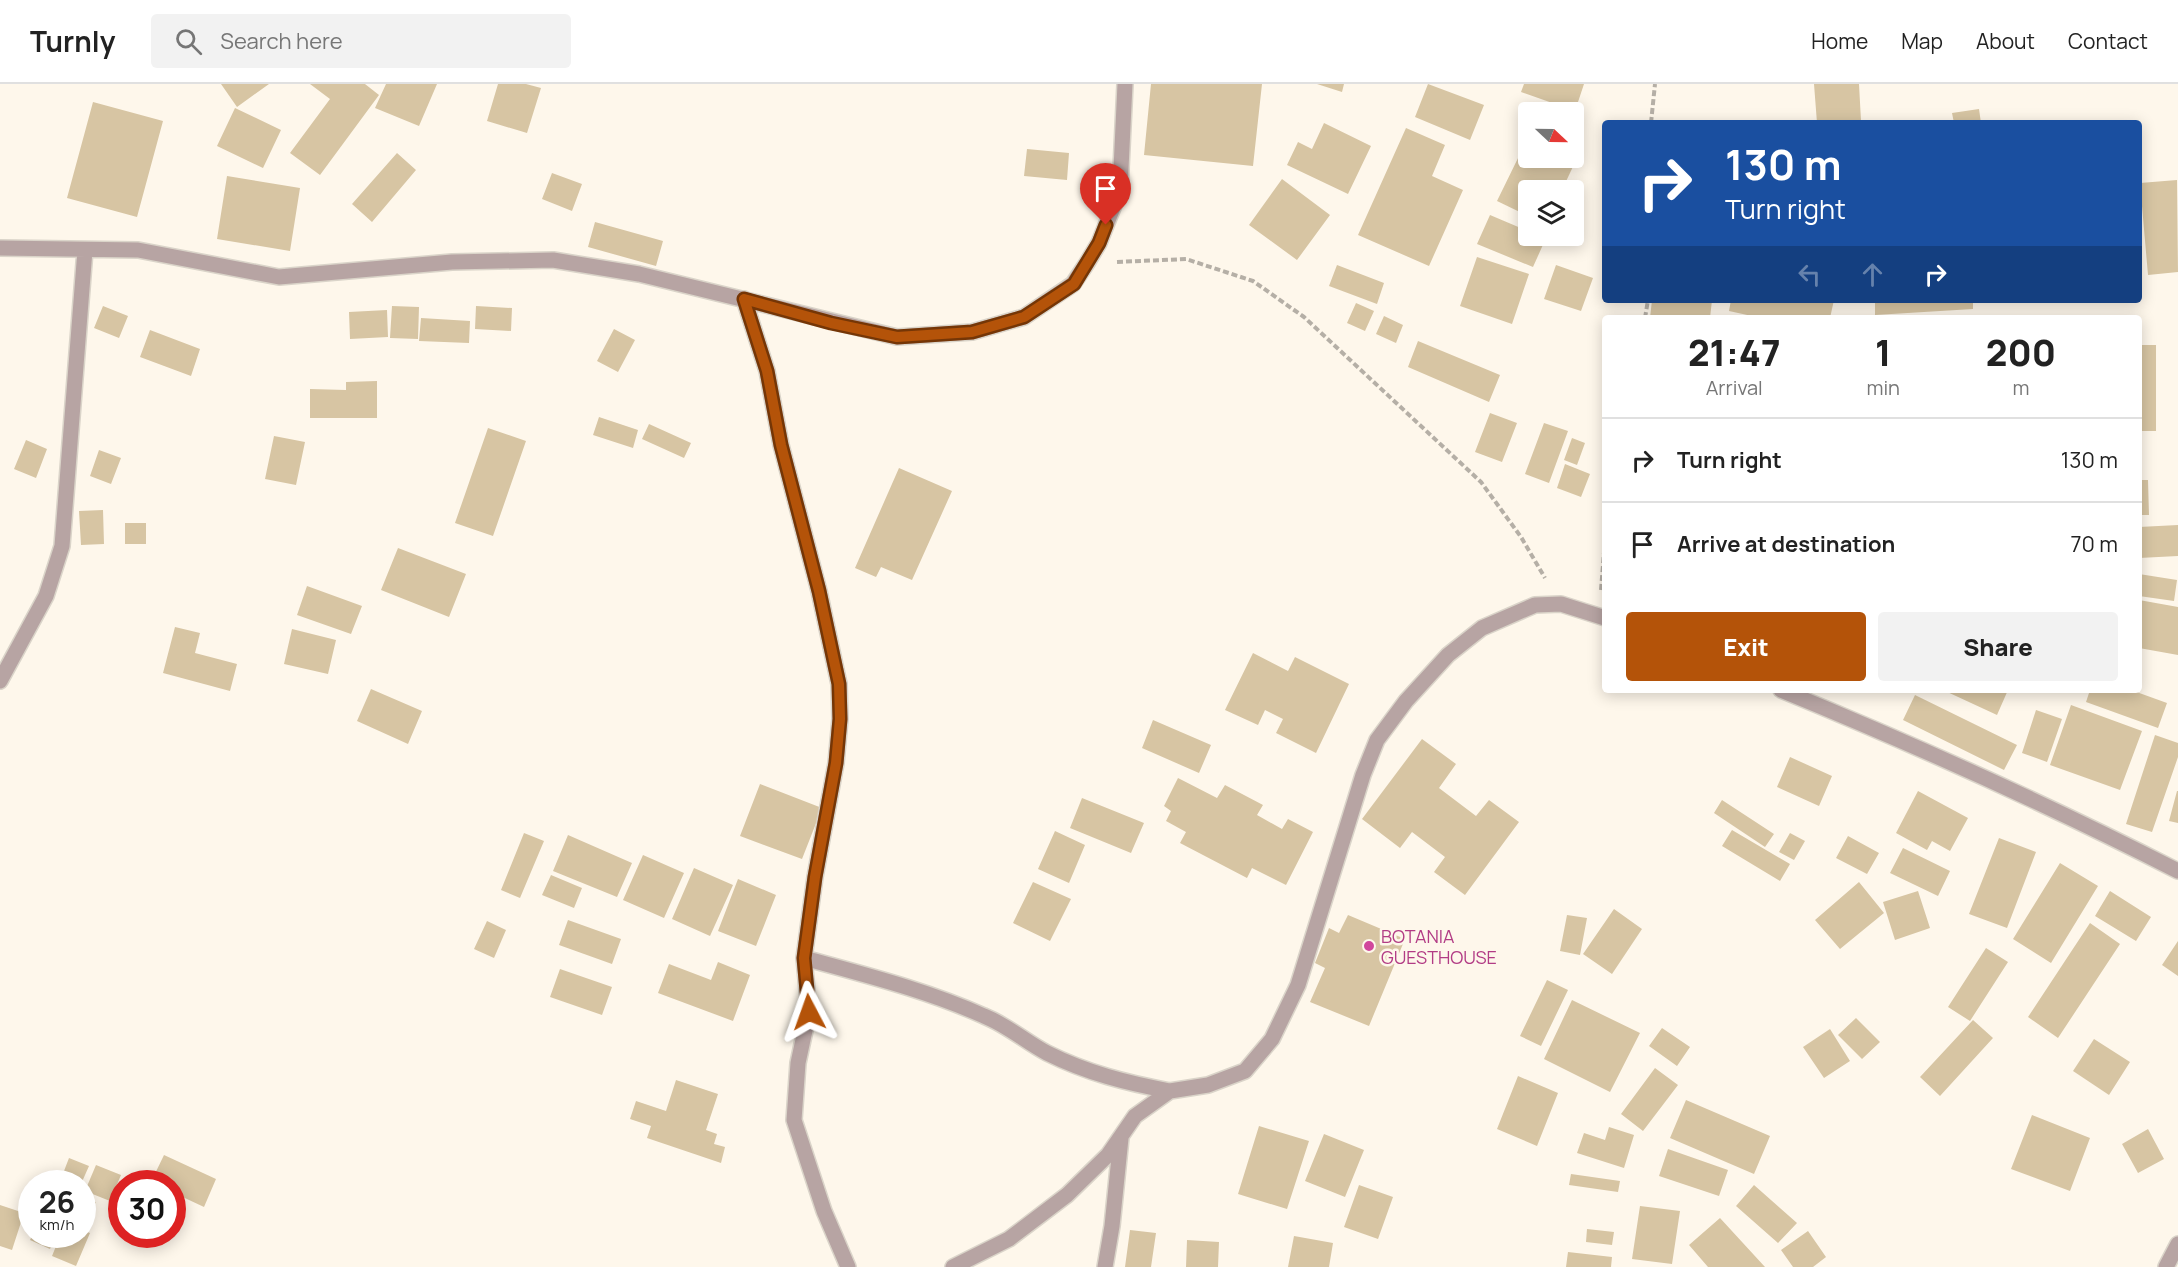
<!DOCTYPE html>
<html lang="en">
<head>
<meta charset="utf-8">
<style>
	body { margin:0; font-family:Manrope,sans-serif; background:#f2f2f2; color:#222; height:100vh; display:flex; flex-direction:column; font-size:22px; white-space:nowrap }
	* { box-sizing:border-box; margin:0 }
	p { font-size:20px; color:#767676 }
	.icon { flex:none; width:33px; height:33px; fill:none; stroke:currentColor; stroke-width:2; stroke-linecap:round; stroke-linejoin:round }
	.map { position:relative; flex:1; overflow:hidden }
	.drawer { position:absolute; left:1602px; top:231px; width:540px; height:378px; display:flex; flex-direction:column; background:#fff; border-radius:6px; box-shadow:0 3px 15px #0003 }
	.drawer>* { flex:none }
	.guide { position:absolute; left:1602px; top:36px; width:540px; height:183px; border-radius:6px; box-shadow:0 3px 15px #0003; background:#1a4fa0; color:#fff; overflow:hidden }
	.needle { width:39px; rotate:112deg }
	.fabs { position:absolute; left:1518px; top:18px; display:grid; gap:12px }
	.fabs a { display:grid; place-items:center; width:66px; height:66px; border-radius:6px; background:#fff; box-shadow:0 3px 15px #0003; font-size:30px }
	.speed { position:absolute; left:18px; top:1086px; display:flex; gap:12px; font-size:30px; font-weight:700; text-align:center }
	.speed>* { display:grid; place-content:center; width:78px; height:78px; border-radius:50%; background:#fff; box-shadow:0 3px 15px #0003; line-height:1 }
	.speed small { font-size:15px; font-weight:400 }
	.speed .limit { border:9px solid #d22; background:#fff; color:#111 }
	.pin { position:absolute; display:grid; place-items:center; width:51px; height:51px; color:#fff; margin:-62px -26px; border-radius:50% 50% 50% 0; rotate:-45deg; box-shadow:0 0 6px #0007 }
	.pin .icon { rotate:45deg }
	.me { position:absolute; width:66px; margin:-33px; rotate:356deg; stroke-linejoin:round; filter:drop-shadow(0 0 4px #0008) }
	.turn { display:flex; align-items:center; gap:21px; height:126px; padding:0 24px; font-size:27px }
	.turn .icon { width:78px; height:78px; stroke-width:2.5 }
	.turn b { display:block; font-size:42px; line-height:51px }
	.lanes { display:flex; align-items:center; height:57px; padding:0 24px; background:#0003; justify-content:center; gap:30px; direction:ltr }
	.lanes .off { opacity:.35 }
	.eta { display:flex; justify-content:space-evenly; align-items:center; height:102px; text-align:center }
	.eta b { font-size:36px; font-weight:800; line-height:42px }
	.action { display:flex; gap:12px; margin-top:auto; padding:12px 24px }
	.action a { flex:1; height:69px; border-radius:6px; background:#b45309; color:#fff; font-size:24px; font-weight:800; line-height:69px; text-align:center }
	.action a+a { background:#f2f2f2; color:#222 }
	ul { padding:0; list-style:none }
	li { display:flex; align-items:center; gap:18px; height:84px; padding:0 24px; border-top:2px solid #e0e0e0 }
	li div { flex:1 }
	li b { display:block; font-size:22px }
	li em { font-style:normal }
	header { display:flex; align-items:center; gap:36px; box-sizing:border-box; height:84px; padding:0 30px; background:#fff; border-bottom:2px solid #e0e0e0 }
	header strong { font-size:28px }
	nav { display:flex; gap:33px; margin-inline-start:auto; font-size:21px }
	.search { width:420px; height:54px; background:#f2f2f2; display:flex; align-items:center; gap:15px; box-sizing:border-box; padding:0 21px; border-radius:6px; color:#767676; font-size:22px }
	.map>svg:first-child { display:block }
	.building { fill:#d7c5a3 }
	.lines { fill:none; stroke-linecap:round; stroke-linejoin:round }
	.minor-casing { stroke:#dad4c9; stroke-width:18 }
	.path { stroke:#b5afa6; stroke-width:4; stroke-dasharray:6 3; stroke-linecap:butt }
	.minor { stroke:#b7a4a3; stroke-width:15 }
	.route-casing { stroke:#753606; stroke-width:15 }
	.route { stroke:#b45309; stroke-width:10 }
	.hotel-dot { fill:#d1479c; stroke:#fef7eb; stroke-width:2 }
	.labels { text-anchor:middle; dominant-baseline:central; stroke-width:5; stroke-linejoin:round; paint-order:stroke }
	.hotel-label { font-size:18px; fill:#b23c85; stroke:#fef7eb; text-anchor:start }
</style>
</head>
<body>
<header>
<strong>Turnly</strong>
<div class="search"><svg class="icon" aria-label="search" viewBox="0 0 24 24"><circle cx="10" cy="10" r="6"/><path d="M15 15l6 6"/></svg>Search here</div>
<nav><a>Home</a><a>Map</a><a>About</a><a>Contact</a></nav>
</header>
<div class="map">
<svg width="2178" height="1183" viewBox="0 0 2178 1183">
	<rect width="100%" height="100%" fill="#fef7eb"/>
	<path class="building" d="M221,0H269L237,23Z
		M310,0H365L379,11L320,91L290,69L330,15Z
		M386,0H437L419,42L375,24Z
		M498,0H526L541,4L527,49L487,37Z
		M1151,0H1262L1253,82L1144,71Z
		M1317,0H1344L1342,8Z
		M1428,0L1484,21L1470,56L1415,33Z
		M1524,0H1584L1575,27L1521,8Z
		M1814,0H1859L1861,37L1817,39Z
		M93,18L163,37L137,133L67,114Z
		M235,24L281,46L263,84L217,62Z
		M1979,25L1981,39H1954L1952,29Z
		M1324,39L1371,62L1348,110L1287,81L1298,58L1312,65Z
		M1406,44L1445,61L1432,92L1463,106L1429,182L1358,151Z
		M1027,65L1069,69L1067,96L1024,92Z
		M397,69L416,86L372,138L352,120Z
		M1520,70L1542,81L1545,74H1577L1562,106H1528V132L1497,117Z
		M552,89L582,100L572,127L542,115Z
		M227,92L300,104L290,167L217,155Z
		M1282,95L1330,131L1297,176L1249,141Z
		M2177,96L2178,188L2148,191L2140,99Z
		M1490,131L1528,147V152L1546,154L1533,183L1477,160Z
		M595,138L663,157L656,182L588,163Z
		M1477,173L1529,190L1512,240L1460,222Z
		M1337,181L1384,199L1377,220L1329,202Z
		M1556,181L1593,194L1581,227L1544,215Z
		M1652,216H1712L1710,234H1650Z
		M1731,216H1834L1830,234H1761L1729,227Z
		M1875,216H1973V225L1875,231Z
		M1356,219L1374,227L1365,247L1347,239Z
		M103,222L128,232L119,254L94,244Z
		M392,222L419,223L418,255L390,254Z
		M476,222L512,224L511,247L475,245Z
		M387,226L388,253L350,255L349,228Z
		M1384,232L1403,241L1396,259L1376,250Z
		M421,234L470,237L469,259L419,257Z
		M614,245L635,256L618,288L597,277Z
		M150,246L200,265L191,292L140,273Z
		M1418,257L1500,291L1489,318L1408,283Z
		M2139,261H2156V347H2139Z
		M377,297V334H310V305L346,306V298Z
		M1490,329L1517,339L1502,378L1475,368Z
		M599,333L638,346L633,364L593,351Z
		M1544,339L1568,347L1549,399L1525,390Z
		M649,340L691,359L684,374L642,355Z
		M488,344L526,357L493,452L455,439Z
		M274,352L305,358L296,401L265,395Z
		M1572,354L1585,359L1577,381L1564,376Z
		M26,356L47,365L36,394L14,385Z
		M99,366L121,374L111,400L90,392Z
		M1565,380L1590,390L1581,413L1557,404Z
		M899,384L952,407L912,496L881,483L876,493L855,484Z
		M2139,396H2148L2149,431H2139Z
		M103,426L104,460L81,461L79,427Z
		M125,439H146V460H125Z
		M2178,441V472L2139,474V443Z
		M398,464L466,490L449,533L381,506Z
		M2139,490L2177,496L2174,517L2139,512Z
		M307,502L362,522L351,550L297,531Z
		M2139,516L2178,523V571L2139,564Z
		M175,543L200,549L195,569L237,580L230,607L163,589Z
		M292,545L336,556L328,590L284,580Z
		M1253,569L1288,587L1295,573L1349,600L1316,669L1276,649L1283,635L1265,626L1258,641L1225,626Z
		M371,605L422,627L408,660L357,637Z
		M1943,606H2008L1997,631Z
		M2090,606H2131L2167,619L2158,644L2086,618Z
		M1915,611L2017,661L2004,686L1903,636Z
		M2071,621L2142,647L2120,706L2050,681Z
		M2036,626L2062,635L2047,678L2022,669Z
		M1153,636L1211,661L1199,689L1142,664Z
		M2155,651L2178,659V673L2152,748L2126,740Z
		M1422,655L1456,680L1439,704L1476,732L1489,716L1519,738L1465,811L1434,788L1445,773L1412,748L1400,764L1362,735Z
		M1790,673L1832,692L1819,722L1777,703Z
		M1178,694L1217,714L1225,701L1263,721L1257,731L1282,745L1288,735L1313,748L1286,801L1252,784L1247,794L1180,759L1186,748L1166,737L1171,727L1164,722Z
		M760,700L822,724L802,775L740,752Z
		M1918,707L1968,734L1950,767L1932,757L1927,766L1896,749Z
		M2177,707H2178V739L2169,737Z
		M1082,714L1144,739L1131,769L1070,744Z
		M1722,716L1774,750L1765,763L1714,729Z
		M1732,746L1790,780L1780,797L1722,762Z
		M1055,747L1085,761L1069,799L1038,785Z
		M524,749L544,757L520,814L501,806Z
		M1790,749L1805,757L1794,776L1779,768Z
		M568,751L632,779L617,813L553,787Z
		M1848,752L1879,769L1867,790L1836,774Z
		M1999,754L2036,768L2007,844L1969,830Z
		M1903,764L1950,787L1938,812L1890,789Z
		M643,771L684,789L664,834L623,816Z
		M2060,779L2098,802L2051,879L2013,855Z
		M694,784L733,801L710,852L672,835Z
		M551,791L582,804L574,824L542,811Z
		M738,795L776,811L756,862L718,847Z
		M1033,798L1071,815L1050,857L1013,839Z
		M1859,798L1884,829L1840,865L1815,836Z
		M1918,807L1930,844L1895,856L1883,818Z
		M2110,807L2151,833L2136,857L2095,832Z
		M1614,825L1642,845L1612,890L1583,870Z
		M1348,831L1405,855L1369,942L1310,918L1325,884L1315,879L1329,844L1339,849Z
		M1567,831L1587,834L1580,871L1560,867Z
		M568,836L621,855L612,880L559,861Z
		M487,837L506,846L494,874L474,865Z
		M2090,839L2120,860L2058,954L2028,933Z
		M2178,857V892L2162,881Z
		M1986,864L2008,878L1970,937L1948,923Z
		M718,878L750,891L733,937L658,909L669,880L711,896Z
		M560,885L612,903L602,931L550,913Z
		M1547,896L1568,906L1541,962L1520,952Z
		M1572,916L1640,949L1610,1008L1544,975Z
		M1856,934L1880,958L1862,975L1838,951Z
		M1973,936L1993,954L1940,1012L1920,993Z
		M1662,944L1690,963L1677,982L1649,962Z
		M1830,945L1850,977L1824,994L1803,963Z
		M2094,955L2130,978L2109,1011L2073,987Z
		M1655,984L1678,1001L1643,1047L1621,1030Z
		M1518,992L1558,1009L1537,1062L1497,1045Z
		M676,996L718,1010L706,1046L717,1050L714,1060L725,1063L721,1079L647,1054L651,1042L630,1035L636,1017L666,1027Z
		M1686,1016L1770,1052L1754,1090L1670,1054Z
		M2032,1031L2090,1054L2070,1107L2011,1085Z
		M1259,1042L1309,1057L1287,1125L1238,1110Z
		M1609,1043L1634,1051L1624,1084L1577,1069L1584,1049L1605,1056Z
		M2148,1045L2164,1075L2138,1089L2122,1060Z
		M1324,1050L1364,1066L1345,1113L1305,1097Z
		M1668,1065L1728,1086L1719,1112L1659,1092Z
		M164,1071L216,1095L204,1123L172,1108V1100L151,1098Z
		M69,1074L89,1082L81,1100H59Z
		M96,1081L121,1091L110,1117L85,1107Z
		M1571,1090L1620,1097L1618,1108L1569,1101Z
		M1359,1101L1393,1113L1378,1155L1344,1143Z
		M1754,1101L1797,1139L1778,1159L1736,1122Z
		M82,1112L96,1118L87,1137L82,1135Z
		M0,1121L24,1129L12,1166L0,1162Z
		M1640,1122L1680,1127L1672,1180L1632,1175Z
		M1720,1134L1765,1183H1708L1689,1161Z
		M1587,1145L1614,1148L1612,1161L1586,1158Z
		M82,1146L90,1149L76,1182L52,1172L61,1150H82Z
		M1130,1146L1156,1149L1151,1183H1125Z
		M1808,1147L1826,1173L1813,1183H1793L1781,1166Z
		M33,1150H56L50,1165L30,1156Z
		M1294,1152L1333,1159L1329,1183H1288Z
		M1187,1156L1219,1158L1218,1183H1186Z
		M1568,1168L1612,1173L1611,1183H1566Z"/>
	<g class="lines">
		<defs>
			<path id="minor" d="M0,164L138,166L279,193L452,178L553,176L639,190L897,253L972,248L1024,233L1073,200L1087,179L1099,159L1120,106L1125,0
				M744,215L767,287L781,361L819,507L839,600L840,635L836,679L815,793L804,874L809,928L798,979L794,1036L824,1127L848,1183
				M0,597L46,512L62,462L85,166
				M1781,606C1915,661 2049,721 2178,787
				M804,874C865,891 926,906 984,932C1007,941 1026,958 1047,969C1087,989 1127,999 1170,1007
				M953,1183L1009,1155L1067,1111L1108,1071L1135,1032L1170,1007L1208,1001L1245,987L1272,955L1298,901L1363,691L1377,656L1406,617L1448,571L1482,544L1535,521L1561,520L1605,534
				M1105,1183L1112,1142L1121,1054
				M2166,1183L2178,1160"/>
		</defs>
		<use href="#minor" class="minor-casing"/>
		<path class="path" d="M1651,39L1655,0
			M1117,178L1186,175L1253,197L1304,233L1481,398L1521,453L1545,494
			M1645,234L1648,216
			M1601,506L1605,456"/>
		<use href="#minor" class="minor"/>
	</g>
	<g class="lines">
		<defs>
			<path id="route" d="M809,928L804,874L815,793L836,679L840,635L839,600L819,507L781,361L767,287L744,215L831,239L897,253L972,248L1024,233L1074,200L1099,159L1106,141"/>
		</defs>
		<use href="#route" class="route-casing"/>
		<use href="#route" class="route"/>
	</g>
	<circle class="hotel-dot" cx="1369" cy="862" r="6"/>
	<g class="labels">
		<g class="hotel-label">
			<text x="1381" y="852">BOTANIA<tspan x="1381" dy="21">GUESTHOUSE</tspan></text>
		</g>
	</g>
</svg>
<div class="fabs">
<a><svg class="needle" viewBox="-14 -14 28 28"><path d="M0-13l5 13h-10z" fill="#e53935"/><path d="M0 13l5-13h-10z" fill="#767676"/></svg></a>
<a><svg class="icon" aria-label="layers" viewBox="0 0 24 24"><path d="M12 4l9 5-9 5-9-5zM3 14l9 5 9-5"/></svg></a>
</div>
<div class="speed"><div>26<small>km/h</small></div><div class="limit">30</div></div>
<div class="pin" style="left:1106px;top:141px;background:#d93025"><svg class="icon" aria-label="arrive" viewBox="0 0 24 24"><path d="M6 21V4h12l-3 4 3 4H6"/></svg></div>
<svg class="me" style="left:809px;top:928px" viewBox="-20 -20 40 40"><path d="M0-17L14 15 0 8-14 15z" fill="#b45309" stroke="#fff" stroke-width="4"/></svg>
<div class="guide">
<div class="turn"><svg class="icon" aria-label="right" viewBox="0 0 24 24"><path d="M7 20v-9h11M14 6l5 5-5 5"/></svg><div><b>130 m</b>Turn right</div></div>
<div class="lanes"><svg class="icon off" aria-label="left" viewBox="0 0 24 24"><path d="M17 20v-9H6M10 6l-5 5 5 5"/></svg><svg class="icon off" aria-label="ahead" viewBox="0 0 24 24"><path d="M12 20V5M6 11l6-6 6 6"/></svg><svg class="icon" aria-label="right" viewBox="0 0 24 24"><path d="M7 20v-9h11M14 6l5 5-5 5"/></svg></div>
</div>
<section class="drawer">
<div class="eta">
<div><b>21:47</b><p>Arrival</p></div>
<div><b>1</b><p>min</p></div>
<div><b>200</b><p>m</p></div>
</div>
<ul>
<li><svg class="icon" aria-label="right" viewBox="0 0 24 24"><path d="M7 20v-9h11M14 6l5 5-5 5"/></svg><div><b>Turn right</b></div><em>130 m</em></li>
<li><svg class="icon" aria-label="arrive" viewBox="0 0 24 24"><path d="M6 21V4h12l-3 4 3 4H6"/></svg><div><b>Arrive at destination</b></div><em>70 m</em></li>
</ul>
<div class="action"><a>Exit</a><a>Share</a></div>
</section>
</div>
</body>
</html>
